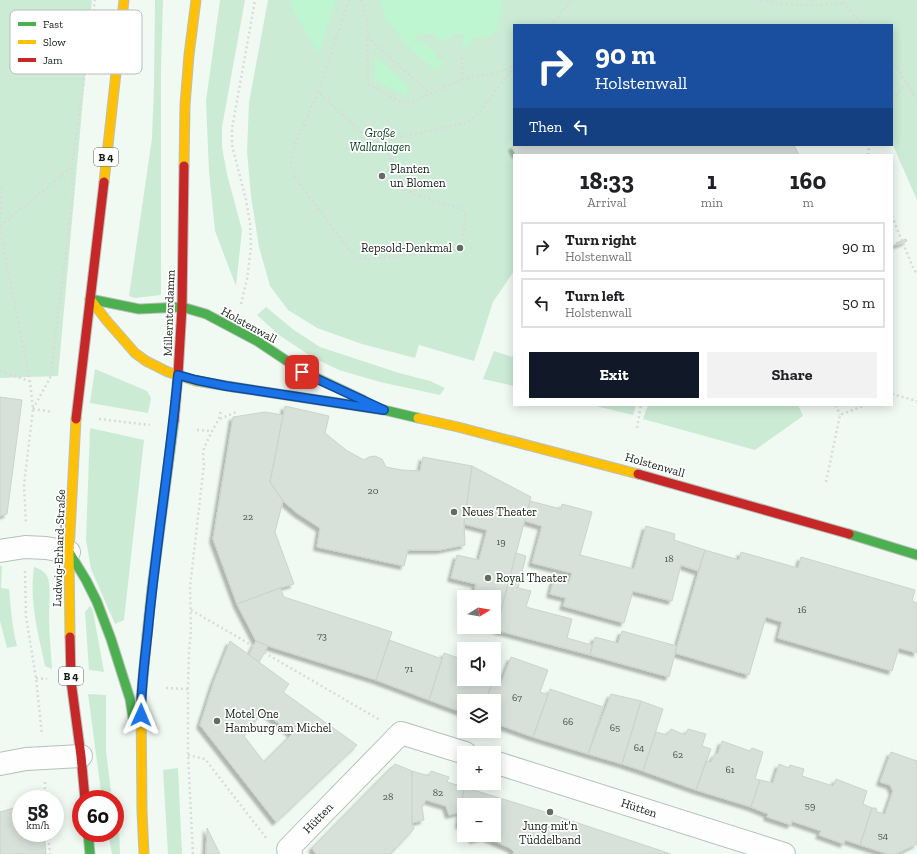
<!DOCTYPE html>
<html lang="en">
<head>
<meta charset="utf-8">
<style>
	body { margin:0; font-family:"Zilla Slab",serif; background:#f2f2f2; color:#202124; height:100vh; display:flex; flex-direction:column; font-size:15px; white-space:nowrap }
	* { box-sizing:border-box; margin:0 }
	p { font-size:13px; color:#757577 }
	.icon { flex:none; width:22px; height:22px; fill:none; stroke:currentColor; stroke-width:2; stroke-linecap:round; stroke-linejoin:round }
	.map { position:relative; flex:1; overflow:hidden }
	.side { position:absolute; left:513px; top:154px; width:380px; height:252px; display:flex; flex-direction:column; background:#fff; border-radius:0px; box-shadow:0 2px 10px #0003 }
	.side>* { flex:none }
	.hud { position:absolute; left:513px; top:24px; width:380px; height:122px; border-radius:0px; box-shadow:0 2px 10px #0003; background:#1a4fa0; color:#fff; overflow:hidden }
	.needle { width:26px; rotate:79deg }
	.controls { position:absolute; left:457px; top:590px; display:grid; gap:8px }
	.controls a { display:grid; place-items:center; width:44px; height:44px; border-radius:0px; background:#fff; box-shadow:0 2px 10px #0003; font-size:20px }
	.speed { position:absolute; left:12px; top:790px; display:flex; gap:8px; font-size:20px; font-weight:700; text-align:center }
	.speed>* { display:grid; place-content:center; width:52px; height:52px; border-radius:50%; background:#fff; box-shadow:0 2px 10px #0003; line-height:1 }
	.speed small { font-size:10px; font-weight:400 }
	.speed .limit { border:6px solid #d22; background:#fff; color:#111 }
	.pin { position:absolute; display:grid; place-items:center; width:34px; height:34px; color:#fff; margin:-17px; border-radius:8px; box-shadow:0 2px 6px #0006 }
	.me { position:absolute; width:44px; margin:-22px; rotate:1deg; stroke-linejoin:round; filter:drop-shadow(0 0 3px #0008) }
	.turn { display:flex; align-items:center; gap:14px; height:84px; padding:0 16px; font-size:18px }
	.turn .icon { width:52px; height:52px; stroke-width:2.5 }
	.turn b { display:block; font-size:28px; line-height:34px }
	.then { display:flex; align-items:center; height:38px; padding:0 16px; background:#0003; gap:8px; font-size:15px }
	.eta { display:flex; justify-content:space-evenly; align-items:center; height:68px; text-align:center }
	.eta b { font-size:24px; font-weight:800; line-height:28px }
	.action { display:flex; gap:8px; margin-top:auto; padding:8px 16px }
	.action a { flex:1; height:46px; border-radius:0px; background:#111827; color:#fff; font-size:16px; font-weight:800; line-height:46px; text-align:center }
	.action a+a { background:#f2f2f2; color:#202124 }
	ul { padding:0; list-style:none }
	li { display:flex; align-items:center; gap:12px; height:50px; margin:0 8px 6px; padding:0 8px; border:2px solid #e0e0e0; border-radius:0px }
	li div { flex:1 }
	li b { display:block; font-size:15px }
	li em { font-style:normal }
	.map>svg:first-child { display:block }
	.green { fill:#cbebd5 }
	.water { fill:#bef6d1 }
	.building { fill:#d7e1da; stroke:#cad4cd; fill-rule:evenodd; filter:url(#shadow) }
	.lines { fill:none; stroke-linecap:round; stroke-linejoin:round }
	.street-casing { stroke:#b7c1ba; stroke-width:24 }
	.fast-casing { stroke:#b7c1ba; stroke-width:11 }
	.slow-casing { stroke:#b7c1ba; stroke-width:11 }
	.jam-casing { stroke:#b7c1ba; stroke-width:11 }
	.path { stroke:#d9dbda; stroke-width:2.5; stroke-dasharray:2 3; stroke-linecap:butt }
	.street { stroke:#fdfefd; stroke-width:22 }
	.fast { stroke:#4caf50; stroke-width:9 }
	.slow { stroke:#ffc107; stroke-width:9 }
	.jam { stroke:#c62828; stroke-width:9 }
	.route-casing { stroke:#114b97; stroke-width:10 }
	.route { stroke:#1a73e8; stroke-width:7 }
	.poi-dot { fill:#626c65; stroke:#fff; stroke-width:1.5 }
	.labels { text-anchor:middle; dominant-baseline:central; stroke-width:3.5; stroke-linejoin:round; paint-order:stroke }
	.number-label { font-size:10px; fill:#465048 }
	.shield { fill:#fff; stroke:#5b625d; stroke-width:1 }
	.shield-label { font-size:11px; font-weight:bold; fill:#151f18 }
	.park-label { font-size:12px; font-style:italic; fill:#003d1e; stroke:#fff }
	.poi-label { font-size:12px; fill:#151f18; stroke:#fff; text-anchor:start }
	.street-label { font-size:12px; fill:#151f18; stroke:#fff }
	.key { fill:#fff; stroke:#b9bcba; stroke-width:1 }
	.key-label { font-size:11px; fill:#151f18 }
</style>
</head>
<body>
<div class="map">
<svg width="917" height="854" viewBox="0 0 917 854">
	<defs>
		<filter id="shadow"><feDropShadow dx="-3.5" dy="3.5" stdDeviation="1" flood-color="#0004"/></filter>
	</defs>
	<rect width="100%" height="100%" fill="#f0faf3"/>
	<path class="green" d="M0,0H92L58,376L0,378Z
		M155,0H163L161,70V295L135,298L129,296L152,138L154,85Z
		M220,0H245L222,127V147L227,174L242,230L236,286L215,231L209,172L206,101Z
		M268,0H917V200L892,143V25H514V145H516L512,147L516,155H514V271L493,302L474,361L419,345L415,358L362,344L317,328L288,310L270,286L259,247L251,196L247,152L249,102Z
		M266,307L294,330L320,347L399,373L430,381L445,388L440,395L380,382L339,370L312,357L279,335L257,315Z
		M494,351L512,357L514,354V386L483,379Z
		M95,369L147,391L151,398L148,413L90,403Z
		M592,405H636L633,415Z
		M648,405H798L803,416L755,450L643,419Z
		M90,428L144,440L124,620L115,624L91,569L86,540Z
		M0,566H2L1,588L9,589C11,608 12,627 17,646L7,648L0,621Z
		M34,567C40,569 45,571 48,578C51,588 49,604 49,616C49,633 51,651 52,669L45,666C38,633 29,601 34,567Z
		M90,606L93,611L104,672L89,670L85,612Z
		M88,694L106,695V751L112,799H102Z
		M178,768L182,854H168L163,770Z
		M115,814L119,826L120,854H112L108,833H115Z"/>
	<path class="water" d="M291,0H336L318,53L292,8Z
		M380,0H503L497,29C490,39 483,36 472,38C470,44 472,47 463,47V34H452L451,39L436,40V34L417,35L416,39L408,47L397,32L386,20Z
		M418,39L437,54L434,55L445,64L434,69L409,48Z
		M375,56L410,88L405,96L375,80Z"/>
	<path class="building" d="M516,145H794L799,155H516L512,147Z
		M906,239L907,241L897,245L896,243Z
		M0,397L22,400L7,514L0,516Z
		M285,406L329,416L325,433L346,450L364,460L369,457L375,456L382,459L386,467L402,470L420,471L423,457L472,466L464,524L465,545L440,550H408L404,566L317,547L320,528L297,513L283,501L270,482Z
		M265,412L283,415L270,482L283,501L275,532L294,584L280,588L237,604L213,539L233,417Z
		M472,466L531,497L496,629L490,627H494V597H473L476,584L451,578L457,555L479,560L487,530L464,524Z
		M530,501L561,509L562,504L592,512L580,555L634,569L646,526L675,534L674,540L705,550L698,571L681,565L672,601L633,591L624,623L563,606L566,598L550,594L554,579L569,583L572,573L532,563L542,526L525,521Z
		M705,550L739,560L741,552L798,568L801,557L915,590L912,601L917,603V653L899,648L892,671L778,638L782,622L766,617L749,675L675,653Z
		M516,553L526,556L518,588L531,591L526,607L572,619L567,638L592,645L590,655L496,630Z
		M280,588L284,597L392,632L376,680L268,646L256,641L237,604Z
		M622,631L677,646L669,677L590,655L595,637L618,643Z
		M389,640L442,659L429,700L376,680Z
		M230,641L289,684L283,692L357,745L276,822L200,725L213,684ZM263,711L292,734L264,762L244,736Z
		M256,641L268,646L259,662L249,655Z
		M444,653L464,660V679H493L486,701H464V713L429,700L442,659Z
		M511,657L548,670L540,692L548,695L533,737L494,723V701H486L493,680L501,683Z
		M550,689L603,707L588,754L533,737Z
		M611,694L641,701L622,764L588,754Z
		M641,701L663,709L643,771L622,764Z
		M671,729L685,735L688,729L706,734L702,746L711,749L696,790L643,771L656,732L667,735Z
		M722,741L750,751L752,748L763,752L755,779L760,780L751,807L696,790L706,761L711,762L715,754H718Z
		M891,752L917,761V844L896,854H888L860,845L872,808H876L877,812L885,814L893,791L890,785L880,782Z
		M395,764L412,771V823L414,829L390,854H316L312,848Z
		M779,764L789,768L790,765L804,769L802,776L833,786L836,779L867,791L863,804L872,808L860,845L845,840L844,844L819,835L821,831L792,821L791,825L767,817L768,814L751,807L760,780L773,783Z
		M412,771L429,776L431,771L449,777L447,782L464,787L461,812L449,815L446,806L426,800L422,807L424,820L412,823Z
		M464,787L545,812L671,854H513L514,852L510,848L485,837L473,840L472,835H494V805H464V825H459Z
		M21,806V833H44L46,854H0V812Z
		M207,828L220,854H206Z"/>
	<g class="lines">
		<defs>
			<path id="street" d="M0,551L25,547L46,548L69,552
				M494,762L784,854
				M0,764L26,759L81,756
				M291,854L288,849L401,733L465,753"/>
			<path id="fast" d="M90,299L139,309L182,307L206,314L257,341L302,371L363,400
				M233,387L384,410L418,418
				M849,534L917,555
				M69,552L86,580L97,602L111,639L130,699L133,718
				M147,635L152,588L174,421
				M88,833L90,854"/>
			<path id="slow" d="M184,166L185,105L189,55L196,0
				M104,182L124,0
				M90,299L107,321L135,353L146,361L168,372L196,381L233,387
				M418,418L458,427L638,474
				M70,637L69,552L76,419
				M144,854L142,811L141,700L147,635"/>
			<path id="jam" d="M76,419L104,182
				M174,421L178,375L182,307L184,166
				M638,474L849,534
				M70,637L71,681L81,756L85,799"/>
		</defs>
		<use href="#street" class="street-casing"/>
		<use href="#fast" class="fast-casing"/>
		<use href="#slow" class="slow-casing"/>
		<use href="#jam" class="jam-casing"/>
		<path class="path" d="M349,0L318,92L373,143L466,123L476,116L514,67
			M361,0L367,20L368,84L406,105L462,79V57
			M761,0C791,7 812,6 843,3L844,0
			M843,3L864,25
			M550,25L572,0
			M367,37L430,93
			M892,59L917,100
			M462,79L495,73L514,66
			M318,92L291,154V166L296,178L349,250L356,257L368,259L452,251L459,249C462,244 466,221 465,215C464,211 462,210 459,208L414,194L405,189L400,180L388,153L385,140
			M892,99L907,83
			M868,155L869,145
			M0,187L2,195L0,223
			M892,216L902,241
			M0,226L71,168
			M0,228L30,381L33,409L24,485L26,524
			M903,243L914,270L917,273
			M241,304L247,279L251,247L250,223L246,200L232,145V129L255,0
			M0,371L29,381
			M892,394L917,401
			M836,405L840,415
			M33,409L50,378L73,195L72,167L95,0
			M33,409L53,412
			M99,419L150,425
			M220,419L236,412
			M637,428L641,405
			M197,430L212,431
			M826,482L840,415L865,405
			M25,571L26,617L36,678L42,735
			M191,610L380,720
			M36,678L47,679
			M166,688L188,689
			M188,755L205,759L267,839
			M45,782V799
			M48,833L50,854
			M193,854L188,755V689L189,653L191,631L190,587L204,464L203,456L204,448L212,431L219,419L221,410"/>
		<use href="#street" class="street"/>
		<use href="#fast" class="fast"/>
		<use href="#slow" class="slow"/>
		<use href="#jam" class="jam"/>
	</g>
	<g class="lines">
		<defs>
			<path id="route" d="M141,715C141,686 145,658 148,630C156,545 170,460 178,375L196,380L226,386L384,410L302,372"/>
		</defs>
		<use href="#route" class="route-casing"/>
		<use href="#route" class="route"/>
	</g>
	<g class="poi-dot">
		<circle cx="382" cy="176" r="4"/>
		<circle cx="460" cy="248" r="4"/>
		<circle cx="454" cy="512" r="4"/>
		<circle cx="488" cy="578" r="4"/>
		<circle cx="217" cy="721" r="4"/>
		<circle cx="550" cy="812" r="4"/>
	</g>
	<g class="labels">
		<g class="number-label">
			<text x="373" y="491">20</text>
			<text x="248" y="517">22</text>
			<text x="501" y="542">19</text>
			<text x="669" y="559">18</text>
			<text x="802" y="610">16</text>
			<text x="322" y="636">73</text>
			<text x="409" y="669">71</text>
			<text x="517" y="698">67</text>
			<text x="568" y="722">66</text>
			<text x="615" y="728">65</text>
			<text x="639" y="748">64</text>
			<text x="678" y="755">62</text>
			<text x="730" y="770">61</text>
			<text x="438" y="793">82</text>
			<text x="388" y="797">28</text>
			<text x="810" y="806">59</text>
			<text x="883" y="836">54</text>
		</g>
		<g class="shield">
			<rect x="94" y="148" width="24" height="18" rx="3"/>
			<rect x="59" y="667" width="24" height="18" rx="3"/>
		</g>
		<g class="shield-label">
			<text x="106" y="157">B 4</text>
			<text x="71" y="676">B 4</text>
		</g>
		<g class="park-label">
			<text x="380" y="133">Große<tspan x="380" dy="14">Wallanlagen</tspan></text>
		</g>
		<g class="poi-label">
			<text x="390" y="169">Planten<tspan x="390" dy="14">un Blomen</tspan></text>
			<text x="452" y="248" text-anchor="end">Repsold-Denkmal</text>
			<text x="462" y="512">Neues Theater</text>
			<text x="496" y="578">Royal Theater</text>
			<text x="225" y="714">Motel One<tspan x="225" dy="14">Hamburg am Michel</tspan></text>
			<text x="550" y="826" text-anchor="middle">Jung mit'n<tspan x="550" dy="14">Tüddelband</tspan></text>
		</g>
		<g class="street-label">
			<text transform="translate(169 313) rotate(-88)">Millerntordamm</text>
			<text transform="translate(249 325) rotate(29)">Holstenwall</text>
			<text transform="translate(655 465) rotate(16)">Holstenwall</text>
			<text transform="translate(59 548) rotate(-88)">Ludwig-Erhard-Straße</text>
			<text transform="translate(639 808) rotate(18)">Hütten</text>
			<text transform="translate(318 818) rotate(-46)">Hütten</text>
		</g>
	</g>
	<rect x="10" y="10" width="132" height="64" rx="6" class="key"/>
	<rect x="18" y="22" width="18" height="4" fill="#4caf50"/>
	<rect x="18" y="40" width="18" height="4" fill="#ffc107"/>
	<rect x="18" y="58" width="18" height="4" fill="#c62828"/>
	<g class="key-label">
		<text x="43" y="28">Fast</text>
		<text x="43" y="46">Slow</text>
		<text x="43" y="64">Jam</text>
	</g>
</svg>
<div class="controls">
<a><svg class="needle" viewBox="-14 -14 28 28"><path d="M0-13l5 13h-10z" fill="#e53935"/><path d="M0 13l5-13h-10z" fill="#757577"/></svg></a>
<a><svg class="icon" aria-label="sound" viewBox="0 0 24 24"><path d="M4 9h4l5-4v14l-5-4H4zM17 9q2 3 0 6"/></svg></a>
<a><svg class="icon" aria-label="layers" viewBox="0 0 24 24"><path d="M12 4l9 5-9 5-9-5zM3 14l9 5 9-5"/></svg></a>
<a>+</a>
<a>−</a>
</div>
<div class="speed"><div>58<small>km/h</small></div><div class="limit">60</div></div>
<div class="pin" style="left:302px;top:372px;background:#d93025"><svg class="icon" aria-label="arrive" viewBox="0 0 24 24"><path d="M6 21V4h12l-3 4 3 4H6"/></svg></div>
<svg class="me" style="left:141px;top:715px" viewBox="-20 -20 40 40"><path d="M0-17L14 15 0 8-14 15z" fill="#1a73e8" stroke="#fff" stroke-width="4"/></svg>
<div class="hud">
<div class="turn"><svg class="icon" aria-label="right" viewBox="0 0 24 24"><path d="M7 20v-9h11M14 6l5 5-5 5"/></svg><div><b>90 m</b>Holstenwall</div></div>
<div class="then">Then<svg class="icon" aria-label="left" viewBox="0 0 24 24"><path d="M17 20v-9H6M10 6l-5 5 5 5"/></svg></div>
</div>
<section class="side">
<div class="eta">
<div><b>18:33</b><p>Arrival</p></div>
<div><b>1</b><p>min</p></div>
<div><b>160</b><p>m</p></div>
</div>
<ul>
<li><svg class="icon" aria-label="right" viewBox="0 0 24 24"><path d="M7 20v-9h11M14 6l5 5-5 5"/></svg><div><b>Turn right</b><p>Holstenwall</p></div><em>90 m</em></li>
<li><svg class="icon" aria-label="left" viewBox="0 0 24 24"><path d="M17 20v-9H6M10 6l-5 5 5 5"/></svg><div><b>Turn left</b><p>Holstenwall</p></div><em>50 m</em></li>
</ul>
<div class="action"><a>Exit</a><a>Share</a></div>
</section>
</div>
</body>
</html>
